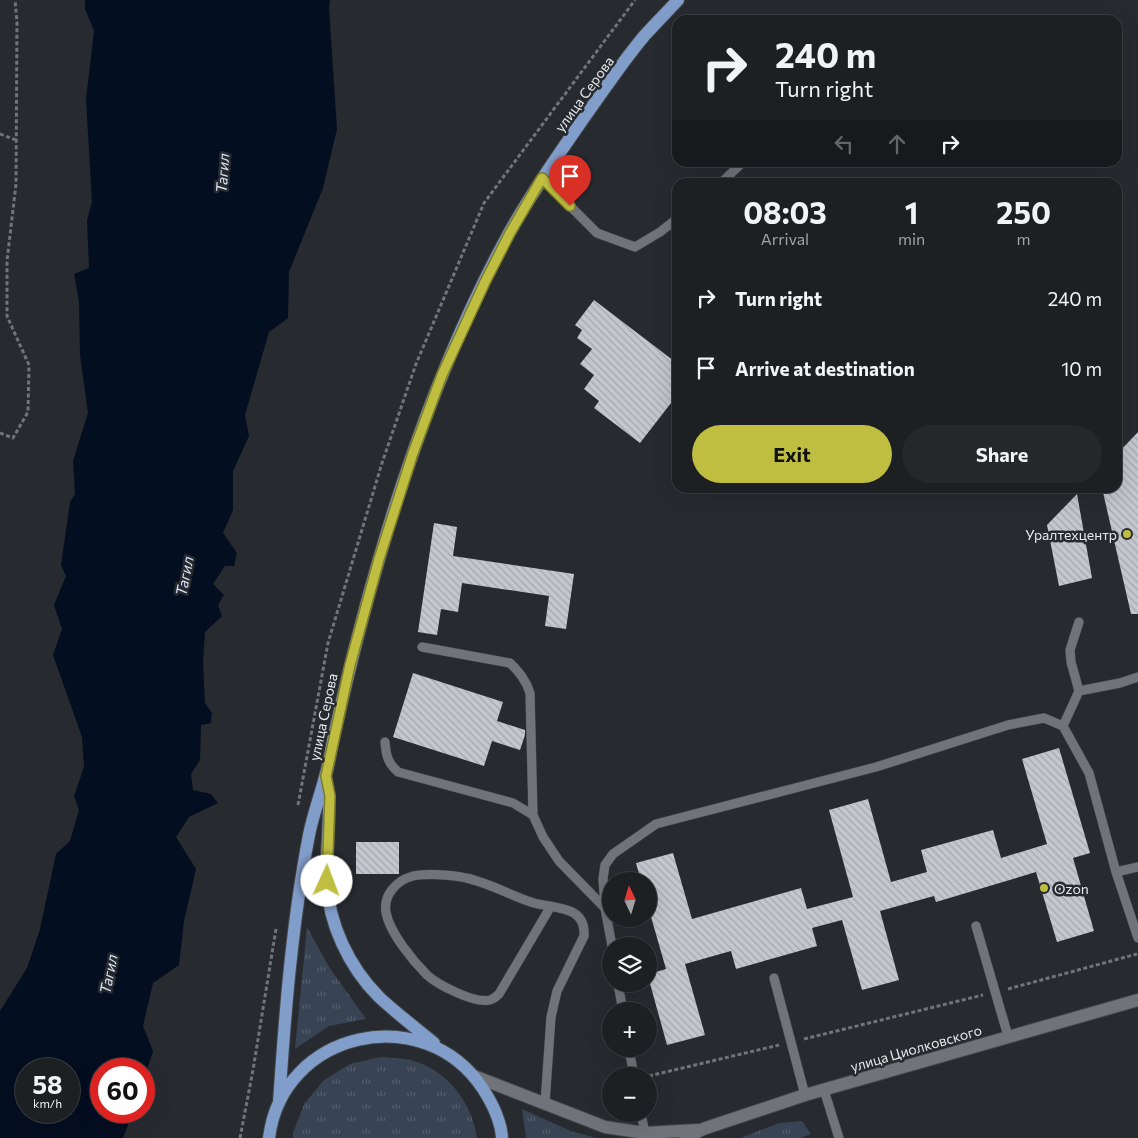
<!DOCTYPE html>
<html lang="en">
<head>
<meta charset="utf-8">
<style>
	body { margin:0; font-family:Commissioner,sans-serif; background:#25282b; color:#f1f3f6; height:100vh; display:flex; flex-direction:column; font-size:19px; white-space:nowrap }
	* { box-sizing:border-box; margin:0 }
	p { font-size:16px; color:#a0a3a6 }
	.icon { flex:none; width:28px; height:28px; fill:none; stroke:currentColor; stroke-width:2; stroke-linecap:round; stroke-linejoin:round }
	.map { position:relative; flex:1; overflow:hidden }
	.details { position:absolute; left:672px; top:178px; width:450px; height:315px; display:flex; flex-direction:column; background:#1d2023; border-radius:15px; box-shadow:0 5px 20px #0002,0 0 0 1px #3b3e41 }
	.details>* { flex:none }
	.top-card { position:absolute; left:672px; top:15px; width:450px; height:152px; border-radius:15px; box-shadow:0 5px 20px #0002,0 0 0 1px #3b3e41; background:#1d2023; color:#f1f3f6; overflow:hidden }
	.needle { width:32px; rotate:356deg }
	.controls { position:absolute; left:602px; top:872px; display:grid; gap:10px }
	.controls a { display:grid; place-items:center; width:55px; height:55px; border-radius:50%; background:#1d2023; box-shadow:0 5px 20px #0002,0 0 0 1px #3b3e41; font-size:25px }
	.speed { position:absolute; left:15px; top:1058px; display:flex; gap:10px; font-size:25px; font-weight:700; text-align:center }
	.speed>* { display:grid; place-content:center; width:65px; height:65px; border-radius:50%; background:#1d2023; box-shadow:0 5px 20px #0002,0 0 0 1px #3b3e41; line-height:1 }
	.speed small { font-size:12px; font-weight:400 }
	.speed .limit { border:8px solid #d22; background:#fff; color:#111 }
	.pin { position:absolute; display:grid; place-items:center; width:42px; height:42px; color:#fff; margin:-51px -21px; border-radius:50% 50% 50% 0; rotate:-45deg; box-shadow:0 0 5px #0007 }
	.pin .icon { rotate:45deg }
	.me { position:absolute; width:55px; margin:-28px; rotate:2deg; stroke-linejoin:round; filter:drop-shadow(0 0 4px #0008) }
	.turn { display:flex; align-items:center; gap:18px; height:105px; padding:0 20px; font-size:22px }
	.turn .icon { width:65px; height:65px; stroke-width:2.5 }
	.turn b { display:block; font-size:35px; line-height:42px }
	.lanes { display:flex; align-items:center; height:48px; padding:0 20px; background:#0003; justify-content:center; gap:25px; direction:ltr }
	.lanes .off { opacity:.35 }
	.eta { display:flex; justify-content:space-evenly; align-items:center; height:85px; text-align:center }
	.eta b { font-size:30px; font-weight:700; line-height:35px }
	.action { display:flex; gap:10px; margin-top:auto; padding:10px 20px }
	.action a { flex:1; height:58px; border-radius:30px; background:#bfbe41; color:#111; font-size:20px; font-weight:700; line-height:58px; text-align:center }
	.action a+a { background:#25282b; color:#f1f3f6 }
	ul { padding:0; list-style:none }
	li { display:flex; align-items:center; gap:15px; height:70px; padding:0 20px }
	li div { flex:1 }
	li b { display:block; font-size:19px }
	li em { font-style:normal }
	.map>svg:first-child { display:block }
	.grass { fill:url(#grass-tufts) }
	.water { fill:#040e21; fill-rule:evenodd }
	.building { fill:url(#building-back-hatch) }
	.lines { fill:none; stroke-linecap:round; stroke-linejoin:round }
	.service-casing { stroke:#43464a; stroke-width:10 }
	.tertiary-casing { stroke:#43464a; stroke-width:14 }
	.primary-casing { stroke:#43464a; stroke-width:14 }
	.path { stroke:#717479; stroke-width:3; stroke-dasharray:4 2.5; stroke-linecap:butt }
	.service { stroke:#70747a; stroke-width:9 }
	.tertiary { stroke:#70747a; stroke-width:12 }
	.primary { stroke:#819dc9; stroke-width:12 }
	.route-casing { stroke:#7c7c2a; stroke-width:12 }
	.route { stroke:#bfbe41; stroke-width:9 }
	.poi-dot { fill:#bfbe41; stroke:#272a2f; stroke-width:2 }
	.labels { text-anchor:middle; dominant-baseline:central; stroke-width:5; stroke-linejoin:round; paint-order:stroke }
	.street-label { font-size:14px; fill:#e6e9ec; stroke:#272a2f }
	.poi-label { font-size:14px; fill:#e6e9ec; stroke:#272a2f; text-anchor:end }
	.water-label { font-size:15px; font-style:italic; fill:#d7e3f6; stroke:#272a2f }
</style>
</head>
<body>
<div class="map">
<svg width="1138" height="1138" viewBox="0 0 1138 1138">
	<defs>
		<pattern id="grass-tufts" width="24" height="20" patternUnits="userSpaceOnUse" patternTransform="scale(1.25)"><rect width="24" height="20" fill="#384353"/><path d="M3 7l-1-3M5 7V3M7 7l1-3M15 17l-1-3M17 17v-4M19 17l1-3" fill="none" stroke="#555e6c"/></pattern>
		<pattern id="building-back-hatch" width="6" height="6" patternUnits="userSpaceOnUse" patternTransform="scale(1.25)"><rect width="6" height="6" fill="#c3c7ce"/><path d="M-1 5l2 2M0 0l6 6M5-1l2 2" fill="none" stroke="#a4a7ac"/></pattern>
	</defs>
	<rect width="100%" height="100%" fill="#272a2f"/>
	<path class="grass" d="M307,927L329,967L366,1019L329,1026L295,1049Z
		M380,1057C390,1058 401,1058 411,1060C447,1070 472,1102 477,1138H293V1133L304,1104L324,1080L350,1064Z
		M522,1109L573,1132L597,1138H526Z
		M802,1121L811,1134L801,1138H740L779,1123Z"/>
	<path class="water" d="M85,0H330L329,8L337,129L323,188L289,272L288,318L269,332L245,415L249,436L233,471V510L223,533L237,553L234,566H225L213,584L224,595L218,605L222,616L205,632L203,662L205,703L212,713L211,723L201,725L200,760L191,774L193,790L211,794L218,803L189,817L176,837L196,869L184,921L179,965L153,983L143,1026L153,1051L144,1079V1069H101V1111H133L123,1138H0V1011L27,968L40,929L56,854L70,841L79,810L74,796L84,767L82,737L53,655L62,629L54,605L66,576L61,565L70,502L75,494L73,461L88,413L80,355L79,302L74,274L89,268L87,220L92,202L86,99L94,31L85,9ZM26,1069H69V1111H26Z"/>
	<path class="building" d="M594,300L678,364V394L640,443L594,408L599,401L584,389L594,375L580,364L592,349L577,338L582,330L575,325Z
		M1138,432V614H1131L1102,488H1118V453Z
		M1077,494L1092,578L1059,586L1047,525Z
		M434,523L457,527L453,556L574,574L566,629L545,626L549,596L462,583L458,612L441,609L437,635L418,632Z
		M413,673L503,702L497,721L525,730V735L520,750L492,741L484,766L393,737Z
		M1059,748L1090,853L1073,858L1094,931L1057,942L1036,872L936,902L934,896L880,911L899,980L862,990L842,920L812,928L817,946L736,969L731,951L685,964L705,1035L667,1045L649,980V974L666,969L649,910V881H641L636,863L673,853L692,919L801,888L807,909L853,897L829,810L868,799L891,882L927,872L921,850L993,830L1001,858L1047,844L1022,759Z
		M356,842H399V874H356Z"/>
	<g class="lines">
		<defs>
			<path id="service" d="M542,178L597,233L635,247L660,232L678,218
				M722,182L743,162
				M1079,622L1070,650L1071,662L1079,691L1120,683L1138,677
				M422,647L510,663C519,672 526,680 530,693L533,815L543,837L559,861L605,908
				M1063,726L1079,691
				M385,742C386,756 388,763 398,772L513,803L533,815
				M1138,867L1116,872L1138,938
				M976,926L1008,1036
				M612,946L605,908L603,879L605,865L613,854L656,824L876,767L1008,725L1044,718L1063,726L1089,773L1116,872
				M774,978L805,1095
				M618,984L623,1011
				M629,1049L634,1076
				M824,1090L839,1138
				M545,1103L551,1017L557,991L584,936C586,905 555,909 534,903C511,896 490,883 466,878C454,875 425,873 413,876C397,880 383,895 386,912C389,932 413,961 427,975C438,985 475,1004 490,1000C493,999 497,996 499,994L551,906
				M641,1114L645,1133"/>
			<path id="tertiary" d="M474,1076L605,1127L645,1133L698,1130
				M686,1138L703,1129L805,1095L1138,1000"/>
			<path id="primary" d="M326,779C333,813 325,847 327,881C328,923 349,967 379,997C396,1013 416,1028 434,1043
				M279,1103C285,1013 292,923 309,835C313,815 320,796 325,777C329,764 331,750 334,736C372,565 425,387 509,233C531,194 556,158 581,122C602,93 622,62 645,35C656,23 667,12 678,0
				M269,1138C282,1031 424,999 483,1089C492,1103 501,1121 502,1138"/>
		</defs>
		<use href="#service" class="service-casing"/>
		<use href="#tertiary" class="tertiary-casing"/>
		<use href="#primary" class="primary-casing"/>
		<path class="path" d="M0,134L16,140
			M0,433L13,438L28,412L29,365L7,316V261L16,184L17,22L15,0
			M298,805L328,643L382,463L416,364L484,203L635,0
			M1008,989L1137,954
			M804,1039L983,995
			M649,1076L779,1045
			M240,1138L253,1070L276,929"/>
		<use href="#service" class="service"/>
		<use href="#tertiary" class="tertiary"/>
		<use href="#primary" class="primary"/>
	</g>
	<g class="lines">
		<defs>
			<path id="route" d="M327,881L330,796L326,776L350,665L379,559L413,453L442,375L485,282L510,233L542,178L570,206"/>
		</defs>
		<use href="#route" class="route-casing"/>
		<use href="#route" class="route"/>
	</g>
	<g class="poi-dot">
		<circle cx="1127" cy="534" r="5"/>
		<circle cx="1044" cy="888" r="5"/>
	</g>
	<g class="labels">
		<g class="street-label">
			<text transform="translate(584 94) rotate(-54)">улица Серова</text>
			<text transform="translate(323 717) rotate(-78)">улица Серова</text>
			<text transform="translate(916 1048) rotate(-16)">улица Циолковского</text>
		</g>
		<g class="poi-label">
			<text x="1117" y="534">Уралтехцентр</text>
			<text x="1054" y="888" text-anchor="start">Ozon</text>
		</g>
		<g class="water-label">
			<text transform="translate(222 173) rotate(-86)">Тагил</text>
			<text transform="translate(184 576) rotate(-79)">Тагил</text>
			<text transform="translate(108 974) rotate(-79)">Тагил</text>
		</g>
	</g>
</svg>
<div class="controls">
<a><svg class="needle" viewBox="-14 -14 28 28"><path d="M0-13l5 13h-10z" fill="#e53935"/><path d="M0 13l5-13h-10z" fill="#a0a3a6"/></svg></a>
<a><svg class="icon" aria-label="layers" viewBox="0 0 24 24"><path d="M12 4l9 5-9 5-9-5zM3 14l9 5 9-5"/></svg></a>
<a>+</a>
<a>−</a>
</div>
<div class="speed"><div>58<small>km/h</small></div><div class="limit">60</div></div>
<div class="pin" style="left:570px;top:206px;background:#d93025"><svg class="icon" aria-label="arrive" viewBox="0 0 24 24"><path d="M6 21V4h12l-3 4 3 4H6"/></svg></div>
<svg class="me" style="left:327px;top:881px" viewBox="-20 -20 40 40"><circle r="19" fill="#fff"/><path d="M0-13L10 11 0 6-10 11z" fill="#bfbe41"/></svg>
<div class="top-card">
<div class="turn"><svg class="icon" aria-label="right" viewBox="0 0 24 24"><path d="M7 20v-9h11M14 6l5 5-5 5"/></svg><div><b>240 m</b>Turn right</div></div>
<div class="lanes"><svg class="icon off" aria-label="left" viewBox="0 0 24 24"><path d="M17 20v-9H6M10 6l-5 5 5 5"/></svg><svg class="icon off" aria-label="ahead" viewBox="0 0 24 24"><path d="M12 20V5M6 11l6-6 6 6"/></svg><svg class="icon" aria-label="right" viewBox="0 0 24 24"><path d="M7 20v-9h11M14 6l5 5-5 5"/></svg></div>
</div>
<section class="details">
<div class="eta">
<div><b>08:03</b><p>Arrival</p></div>
<div><b>1</b><p>min</p></div>
<div><b>250</b><p>m</p></div>
</div>
<ul>
<li><svg class="icon" aria-label="right" viewBox="0 0 24 24"><path d="M7 20v-9h11M14 6l5 5-5 5"/></svg><div><b>Turn right</b></div><em>240 m</em></li>
<li><svg class="icon" aria-label="arrive" viewBox="0 0 24 24"><path d="M6 21V4h12l-3 4 3 4H6"/></svg><div><b>Arrive at destination</b></div><em>10 m</em></li>
</ul>
<div class="action"><a>Exit</a><a>Share</a></div>
</section>
</div>
</body>
</html>
